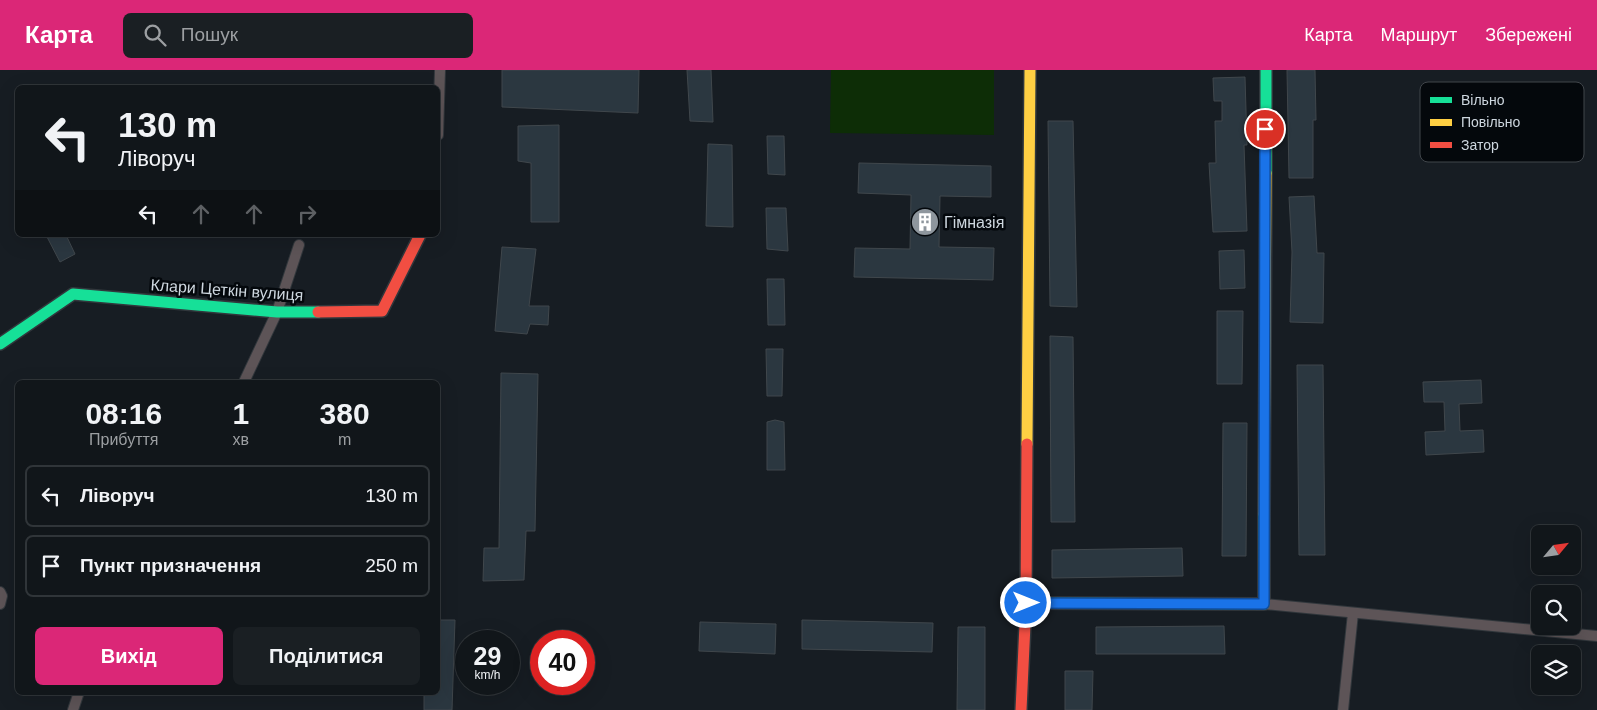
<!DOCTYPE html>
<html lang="uk">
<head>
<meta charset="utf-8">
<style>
	body { margin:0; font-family:Arial,sans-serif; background:#1a1f23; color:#f1f3f6; height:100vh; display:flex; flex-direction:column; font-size:19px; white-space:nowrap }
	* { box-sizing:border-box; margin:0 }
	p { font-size:16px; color:#9c9fa2 }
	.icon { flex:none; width:28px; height:28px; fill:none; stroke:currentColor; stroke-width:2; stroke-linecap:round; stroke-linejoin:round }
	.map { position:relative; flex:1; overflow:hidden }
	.details { position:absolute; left:15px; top:310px; width:425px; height:315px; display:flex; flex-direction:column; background:#11161a; border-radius:8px; box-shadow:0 5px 20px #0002,0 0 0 1px #303539 }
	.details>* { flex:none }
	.guide { position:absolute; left:15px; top:15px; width:425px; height:152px; border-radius:8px; box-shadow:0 5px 20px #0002,0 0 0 1px #303539; background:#11161a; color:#f1f3f6; overflow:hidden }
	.needle { width:32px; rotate:61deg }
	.fabs { position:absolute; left:1531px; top:455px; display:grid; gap:10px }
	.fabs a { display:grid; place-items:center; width:50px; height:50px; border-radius:8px; background:#11161a; box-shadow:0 5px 20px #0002,0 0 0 1px #303539; font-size:25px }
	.speed { position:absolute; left:455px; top:560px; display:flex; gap:10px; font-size:25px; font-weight:700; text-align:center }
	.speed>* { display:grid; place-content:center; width:65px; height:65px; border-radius:50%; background:#11161a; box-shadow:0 5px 20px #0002,0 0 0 1px #303539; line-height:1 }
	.speed small { font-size:12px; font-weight:400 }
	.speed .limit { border:8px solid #d22; background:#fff; color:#111 }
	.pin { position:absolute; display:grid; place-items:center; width:42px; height:42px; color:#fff; margin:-21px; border:2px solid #fff; border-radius:50%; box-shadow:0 1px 5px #0007 }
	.me { position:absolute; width:55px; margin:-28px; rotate:90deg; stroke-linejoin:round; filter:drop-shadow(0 0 4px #0008) }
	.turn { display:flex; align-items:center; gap:18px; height:105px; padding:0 20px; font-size:22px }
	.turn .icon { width:65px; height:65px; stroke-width:2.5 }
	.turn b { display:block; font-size:35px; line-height:42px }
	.lanes { display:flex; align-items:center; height:48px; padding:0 20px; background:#0003; justify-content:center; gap:25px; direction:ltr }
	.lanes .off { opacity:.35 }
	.eta { display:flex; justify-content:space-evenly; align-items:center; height:85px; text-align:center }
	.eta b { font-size:30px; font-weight:700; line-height:35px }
	.action { display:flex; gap:10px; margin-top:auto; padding:10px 20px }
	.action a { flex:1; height:58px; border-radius:8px; background:#db2777; color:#fff; font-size:20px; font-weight:700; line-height:58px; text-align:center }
	.action a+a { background:#1a1f23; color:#f1f3f6 }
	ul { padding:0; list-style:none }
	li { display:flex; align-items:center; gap:15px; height:62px; margin:0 10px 8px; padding:0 10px; border:2px solid #303539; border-radius:8px }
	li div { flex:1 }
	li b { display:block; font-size:19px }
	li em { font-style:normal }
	header { display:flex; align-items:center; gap:30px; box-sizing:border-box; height:70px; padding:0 25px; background:#db2777; color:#fff }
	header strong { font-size:24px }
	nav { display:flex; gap:28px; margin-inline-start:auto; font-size:18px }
	.search { width:350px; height:45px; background:#1a1f23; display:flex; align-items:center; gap:12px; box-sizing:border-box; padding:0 18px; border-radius:8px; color:#9c9fa2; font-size:19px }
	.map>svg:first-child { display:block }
	.green { fill:#0d2d06 }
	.building { fill:#2b3740; stroke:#40474c }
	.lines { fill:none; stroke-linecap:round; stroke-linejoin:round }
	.street-casing { stroke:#31373c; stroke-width:12 }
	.fast-casing { stroke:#31373c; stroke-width:14 }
	.slow-casing { stroke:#31373c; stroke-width:14 }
	.jam-casing { stroke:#31373c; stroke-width:14 }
	.street { stroke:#5d5457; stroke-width:10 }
	.fast { stroke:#16e098; stroke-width:11 }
	.slow { stroke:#ffcf43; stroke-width:11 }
	.jam { stroke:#f24e42; stroke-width:11 }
	.route-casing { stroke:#114b97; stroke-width:12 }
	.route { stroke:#1a73e8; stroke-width:9 }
	.labels { text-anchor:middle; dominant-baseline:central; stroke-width:5; stroke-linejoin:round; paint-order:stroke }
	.poi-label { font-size:16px; fill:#ced7df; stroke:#04080c; text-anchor:start }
	.street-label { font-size:16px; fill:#ced7df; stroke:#04080c }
	.key { fill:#04080c; stroke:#41464b; stroke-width:1 }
	.key-label { font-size:14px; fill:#ced7df }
</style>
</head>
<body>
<header>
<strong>Карта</strong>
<div class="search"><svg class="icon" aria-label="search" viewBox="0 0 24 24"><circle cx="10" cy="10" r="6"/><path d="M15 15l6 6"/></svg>Пошук</div>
<nav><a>Карта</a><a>Маршрут</a><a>Збережені</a></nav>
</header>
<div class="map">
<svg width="1597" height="640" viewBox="0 0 1597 640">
	<rect width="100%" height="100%" fill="#171d23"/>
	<path class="green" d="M831,0H994V65L830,63Z"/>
	<path class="building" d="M502,0H639L638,43L502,37Z
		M687,0H711L713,52L690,51Z
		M1287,0H1315L1316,50H1313V108H1289Z
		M1245,7L1247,75H1244L1247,161L1213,162L1209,93H1216L1215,51H1222V31H1214L1213,8Z
		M1048,51H1073L1077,237L1050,236Z
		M559,55V152H531V93L518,91V56Z
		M767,66H784L785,105L768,104Z
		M708,74L732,75L733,157L706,156Z
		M859,93L991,96V127L940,126L939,177L994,178L993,210L854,207L855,178L910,179L911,125L858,123Z
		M1314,126L1317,183H1324L1323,253L1290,252L1292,182L1289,127Z
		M766,138H786L788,181L767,179Z
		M46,165H66L75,184L60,192Z
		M502,177L536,179L529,236H549L548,255L530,254L527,264L495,261Z
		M1244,180L1245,218L1220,219L1219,181Z
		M767,209H784L785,255H768Z
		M1217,241H1243L1242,314H1217Z
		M1050,266L1073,267L1075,452H1051Z
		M766,279H783L782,326H767Z
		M1297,295H1323L1325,485H1299Z
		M501,303L538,304L535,461H526L524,510L483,511L484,478H499Z
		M1481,310L1482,333L1459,334L1460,361L1483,360L1484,382L1426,385L1425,362L1445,361L1444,332H1424L1423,312Z
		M775,350L784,352L785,400H767V352Z
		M1223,353H1247L1246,486H1222Z
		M1182,478L1183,506L1052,508V480Z
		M438,550H455L452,640H424V622H438Z
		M802,550L933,553L932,582L802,579Z
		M700,552L776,554L775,584L699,581Z
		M1224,556L1225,584H1096V557Z
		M958,557H985V640H957Z
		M1065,601H1093L1092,640H1065Z"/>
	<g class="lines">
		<defs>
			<path id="street" d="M438,65L440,0
				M244,312L277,242L299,175
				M0,522L2,526L0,534
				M1264,534L1597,566
				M73,640L79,622
				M1343,640L1353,543"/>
			<path id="fast" d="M1266,103V0
				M0,274L73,224L277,242H318
				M1026,533L1264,534V444"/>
			<path id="slow" d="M1027,374L1030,0
				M1264,444L1266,103"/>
			<path id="jam" d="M318,242L382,241L420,165
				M1021,640L1026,533L1027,374"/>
		</defs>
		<use href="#street" class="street-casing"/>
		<use href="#fast" class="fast-casing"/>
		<use href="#slow" class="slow-casing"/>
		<use href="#jam" class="jam-casing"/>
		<use href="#street" class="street"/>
		<use href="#fast" class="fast"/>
		<use href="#slow" class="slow"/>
		<use href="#jam" class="jam"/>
	</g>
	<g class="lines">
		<defs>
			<path id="route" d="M1026,533L1264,534L1265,59"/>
		</defs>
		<use href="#route" class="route-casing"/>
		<use href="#route" class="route"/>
	</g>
	<defs>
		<symbol id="building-disc" viewBox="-11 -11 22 22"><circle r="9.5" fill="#8e969d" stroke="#04080c"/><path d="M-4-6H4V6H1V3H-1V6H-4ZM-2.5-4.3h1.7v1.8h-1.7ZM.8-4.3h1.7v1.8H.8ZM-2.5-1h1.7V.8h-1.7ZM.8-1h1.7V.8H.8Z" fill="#fff"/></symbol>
	</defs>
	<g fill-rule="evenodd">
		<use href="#building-disc" x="909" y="136" width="32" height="32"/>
	</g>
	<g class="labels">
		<g class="poi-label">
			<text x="944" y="152">Гімназія</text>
		</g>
		<g class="street-label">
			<text transform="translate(227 220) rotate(4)">Клари Цеткін вулиця</text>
		</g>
	</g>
	<rect x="1420" y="12" width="164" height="80" rx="8" class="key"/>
	<rect x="1430" y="27" width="22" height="6" fill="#16e098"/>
	<rect x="1430" y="49" width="22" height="7" fill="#ffcf43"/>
	<rect x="1430" y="72" width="22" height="6" fill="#f24e42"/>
	<g class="key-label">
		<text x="1461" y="35">Вільно</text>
		<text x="1461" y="57">Повільно</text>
		<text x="1461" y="80">Затор</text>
	</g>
</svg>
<div class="fabs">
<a><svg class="needle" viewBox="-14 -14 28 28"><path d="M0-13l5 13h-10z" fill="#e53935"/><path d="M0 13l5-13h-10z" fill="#9c9fa2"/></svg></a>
<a><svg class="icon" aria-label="search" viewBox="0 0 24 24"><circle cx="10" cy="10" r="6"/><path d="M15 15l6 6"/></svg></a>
<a><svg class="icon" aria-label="layers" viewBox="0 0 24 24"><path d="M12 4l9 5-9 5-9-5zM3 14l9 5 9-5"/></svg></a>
</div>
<div class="speed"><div>29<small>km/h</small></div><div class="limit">40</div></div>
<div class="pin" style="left:1265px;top:59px;background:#d93025"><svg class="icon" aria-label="arrive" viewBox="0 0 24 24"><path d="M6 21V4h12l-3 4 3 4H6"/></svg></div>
<svg class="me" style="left:1026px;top:533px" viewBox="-20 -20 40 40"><circle r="17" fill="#1a73e8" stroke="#fff" stroke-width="3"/><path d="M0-11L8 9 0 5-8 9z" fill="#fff"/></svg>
<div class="guide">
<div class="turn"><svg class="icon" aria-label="left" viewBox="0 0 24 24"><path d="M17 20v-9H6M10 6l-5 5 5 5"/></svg><div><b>130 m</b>Ліворуч</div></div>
<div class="lanes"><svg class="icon" aria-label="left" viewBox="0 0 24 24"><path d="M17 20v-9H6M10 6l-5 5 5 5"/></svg><svg class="icon off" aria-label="ahead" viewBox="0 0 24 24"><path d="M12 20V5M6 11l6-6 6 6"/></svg><svg class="icon off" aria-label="ahead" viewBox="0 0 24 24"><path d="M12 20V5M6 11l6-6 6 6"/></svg><svg class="icon off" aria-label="right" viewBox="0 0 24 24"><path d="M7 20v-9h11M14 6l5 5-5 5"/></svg></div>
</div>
<section class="details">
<div class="eta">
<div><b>08:16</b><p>Прибуття</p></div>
<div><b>1</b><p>хв</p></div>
<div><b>380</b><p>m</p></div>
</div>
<ul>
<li><svg class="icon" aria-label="left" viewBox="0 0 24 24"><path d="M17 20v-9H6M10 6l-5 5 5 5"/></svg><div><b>Ліворуч</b></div><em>130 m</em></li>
<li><svg class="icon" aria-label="arrive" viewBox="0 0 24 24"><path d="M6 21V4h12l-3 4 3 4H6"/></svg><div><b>Пункт призначення</b></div><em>250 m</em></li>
</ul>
<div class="action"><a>Вихід</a><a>Поділитися</a></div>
</section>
</div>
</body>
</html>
